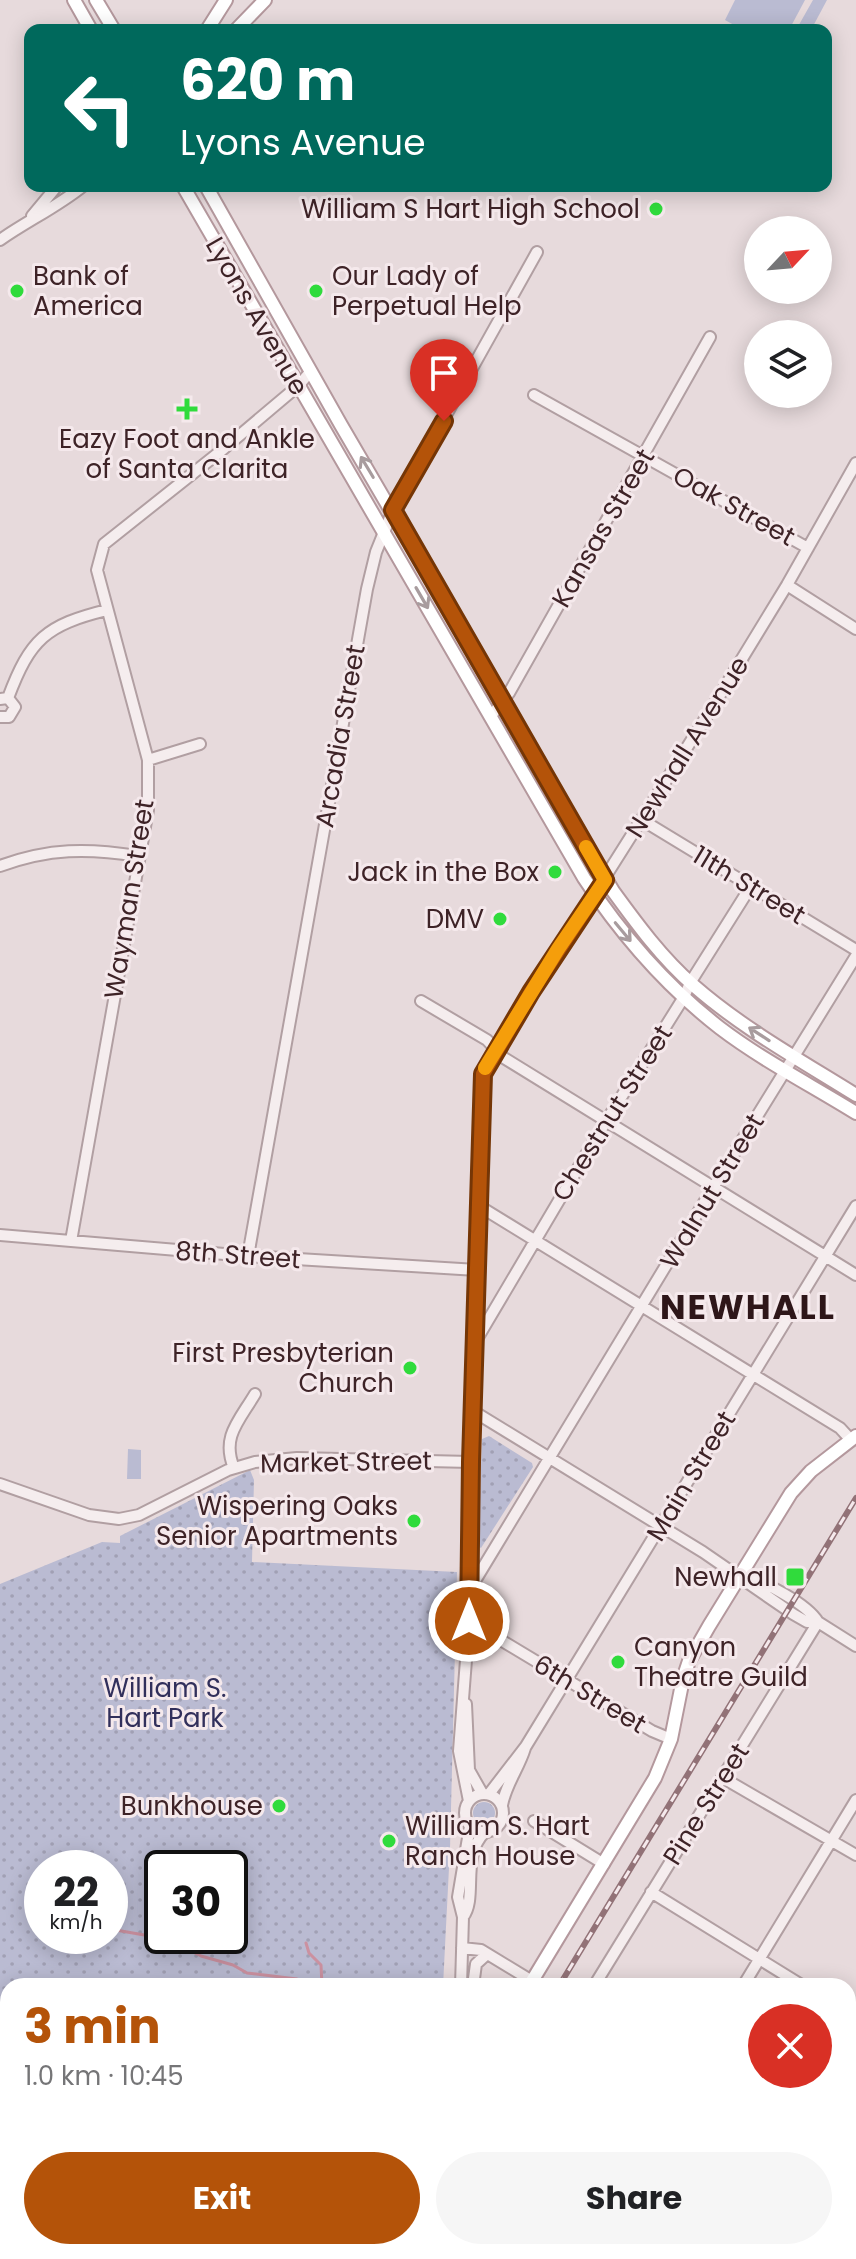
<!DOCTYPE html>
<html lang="en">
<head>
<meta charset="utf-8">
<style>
	body { margin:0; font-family:Poppins,sans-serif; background:#f6f6f6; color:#202124; height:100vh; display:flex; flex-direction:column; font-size:30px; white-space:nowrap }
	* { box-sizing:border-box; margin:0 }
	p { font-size:26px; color:#757577 }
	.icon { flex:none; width:44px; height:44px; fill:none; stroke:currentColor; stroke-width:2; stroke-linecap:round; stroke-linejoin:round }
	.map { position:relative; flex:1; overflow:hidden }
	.details { position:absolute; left:0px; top:1978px; width:856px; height:282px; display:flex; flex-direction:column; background:#fff; border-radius:24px 24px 0 0; box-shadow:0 4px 20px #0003 }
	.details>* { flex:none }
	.top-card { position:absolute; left:24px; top:24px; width:808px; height:168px; border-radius:16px; box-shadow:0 4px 20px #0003; background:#00695c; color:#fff; overflow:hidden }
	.needle { width:52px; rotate:64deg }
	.controls { position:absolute; left:744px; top:216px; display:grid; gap:16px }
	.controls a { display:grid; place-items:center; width:88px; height:88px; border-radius:50%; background:#fff; box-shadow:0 4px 20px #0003; font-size:40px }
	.speed { position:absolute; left:24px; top:1850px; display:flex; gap:16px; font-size:40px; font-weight:700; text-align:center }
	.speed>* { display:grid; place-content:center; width:104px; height:104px; border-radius:50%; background:#fff; box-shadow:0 4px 20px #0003; line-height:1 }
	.speed small { font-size:20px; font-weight:400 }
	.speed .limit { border:4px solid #111; border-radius:12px; background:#fff; color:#111 }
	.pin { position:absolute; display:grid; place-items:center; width:68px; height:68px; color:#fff; margin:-82px -34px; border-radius:50% 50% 50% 0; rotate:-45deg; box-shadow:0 0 8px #0007 }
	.pin .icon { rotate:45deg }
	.me { position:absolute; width:88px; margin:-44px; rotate:0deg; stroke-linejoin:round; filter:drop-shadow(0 0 6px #0008) }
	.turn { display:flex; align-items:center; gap:28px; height:168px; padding:0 24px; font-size:36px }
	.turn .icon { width:104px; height:104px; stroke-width:2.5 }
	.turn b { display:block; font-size:56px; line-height:68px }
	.round { display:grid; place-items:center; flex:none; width:84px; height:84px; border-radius:42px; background:#f6f6f6 }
	.headline { display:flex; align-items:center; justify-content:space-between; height:136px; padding:0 24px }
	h1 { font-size:48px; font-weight:700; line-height:60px; color:#b45309 }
	.action { display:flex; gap:16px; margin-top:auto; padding:16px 24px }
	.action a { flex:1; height:92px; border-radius:48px; background:#b45309; color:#fff; font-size:32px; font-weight:700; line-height:92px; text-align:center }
	.action a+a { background:#f6f6f6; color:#202124 }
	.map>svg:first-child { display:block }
	.green { fill:url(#green-dots); fill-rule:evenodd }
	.pitch { fill:#babbd2 }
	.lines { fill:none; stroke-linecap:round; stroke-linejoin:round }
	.stream { stroke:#cb91a0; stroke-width:3 }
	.minor-casing { stroke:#b19fa2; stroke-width:14 }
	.major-casing { stroke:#b4989d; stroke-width:16 }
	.minor { stroke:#f5edee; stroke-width:10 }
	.major { stroke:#fff; stroke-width:12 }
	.rail-casing { stroke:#927277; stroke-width:6 }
	.rail { stroke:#f5e9ec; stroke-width:3; stroke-dasharray:9; stroke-linecap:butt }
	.oneway { stroke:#a89c9e }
	.route-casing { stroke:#753606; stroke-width:20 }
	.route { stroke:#b45309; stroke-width:14 }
	.slow { stroke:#f59e0b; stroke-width:14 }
	.poi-dot { fill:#30db3c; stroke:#f5e9ec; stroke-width:3 }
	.labels { text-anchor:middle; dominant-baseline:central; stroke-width:6; stroke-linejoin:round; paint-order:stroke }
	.poi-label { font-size:26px; fill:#3e2327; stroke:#f5e9ec; text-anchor:end }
	.street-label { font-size:26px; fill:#3e2327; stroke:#f5e9ec }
	.park-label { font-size:26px; fill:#312f5b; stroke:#f5e9ec }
	.district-label { font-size:34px; font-weight:bold; letter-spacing:2px; fill:#2e1619; stroke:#f5e9ec }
</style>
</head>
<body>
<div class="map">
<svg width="856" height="2259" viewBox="0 0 856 2259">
	<defs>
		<pattern id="green-dots" width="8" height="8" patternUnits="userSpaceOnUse" patternTransform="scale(2)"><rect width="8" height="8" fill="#babbd2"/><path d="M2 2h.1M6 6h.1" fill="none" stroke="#a1a0b4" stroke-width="1.8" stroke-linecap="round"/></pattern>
	</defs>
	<rect width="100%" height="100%" fill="#e7dadc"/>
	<path class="green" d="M489,1436L532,1463L533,1467L481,1548L478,1546L482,1439Z
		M250,1470L254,1480L252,1562L457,1572L450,1848L443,1986H8V2252H374L369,2259H0V1584L102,1542L120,1543V1536ZM110,1868V1936H42V1868ZM230,1868V1936H162V1868Z
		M473 1813a11 11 0 1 1 22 0a11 11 0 1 1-22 0Z"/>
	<path class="pitch" d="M735,0H805L789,30H743L725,20Z
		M813,0H827L811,30H796Z
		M128,1449L141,1450V1479H127Z"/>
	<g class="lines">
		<path class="stream" d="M110,1929L167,1939L201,1956L233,1965L247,1973L297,1979L313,1986
			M306,1943L309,1953L321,1965L322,1986"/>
		<defs>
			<path id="minor" d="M32,216L57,186
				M0,240C27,221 57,207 83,186
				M534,395L808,548
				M787,585L856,629
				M8,698C30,639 46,625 107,610
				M0,699L8,698L15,707L9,717H0
				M491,716L509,693L710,337
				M148,760L200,744
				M642,820L856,950
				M0,866C49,848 88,848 138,856
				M421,1001L487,1040L504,1058L856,1275
				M479,1206L840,1428L851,1440
				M0,1235L248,1256L477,1270
				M71,1241L148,810V760L97,570L104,544L221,451L298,386L311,371
				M248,1256L367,589L376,552L393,510L537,252
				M477,1339L600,1131L684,997L690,983L751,886
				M473,1411L703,1552L793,1614L807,1622H818L856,1646
				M234,1468C221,1437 239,1421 255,1394
				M0,1484L89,1515L119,1519L139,1515L228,1470L255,1462L297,1458L471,1462
				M743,1576C764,1581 807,1604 818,1622
				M470,1589L725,1168L856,956
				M469,1621L652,1731L671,1739
				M466,1704L469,1770L482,1793
				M723,1778L856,1855
				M465 1813a19 19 0 1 1 38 0a19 19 0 1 1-38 0Z
				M489,1794L526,1746L856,1206
				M469,1801L459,1751L469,1621L480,1124L484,1069L715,703L787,585L856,463
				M502,1805C506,1784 519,1768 525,1748
				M534,1821L604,1864
				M651,1892L803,1986
				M463,1917C478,1898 460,1856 485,1832
				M462,1948L481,1950L532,1981
				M461,1986L463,1917L458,1897L470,1826
				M473,1986L476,1964L487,1954
				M594,1986L818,1622
				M743,1986L856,1800
				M848,2014L856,2019
				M848,2057L856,2044
				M848,2174L856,2179
				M712,2252L724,2259
				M575,2259L580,2252"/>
			<path id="major" d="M74,0L91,30
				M96,0L114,30
				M207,30L226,0
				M236,30L265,0
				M183,186L584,878C621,934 666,986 720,1028C762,1060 811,1085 856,1113
				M206,186L341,425L613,891C637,924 662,958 693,985C742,1028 800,1060 856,1095
				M529,1986L655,1778L671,1739L683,1679L689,1661L709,1626L791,1493L811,1471L856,1436
				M446,2259V2252
				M463,2259V2252"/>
		</defs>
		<use href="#minor" class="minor-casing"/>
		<use href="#major" class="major-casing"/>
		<use href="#minor" class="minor"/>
		<use href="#major" class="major"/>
		<defs>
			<path id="rail" d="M559,1986L856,1498
				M390,2259L395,2252"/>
		</defs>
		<use href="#rail" class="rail-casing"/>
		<use href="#rail" class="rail"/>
	</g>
	<defs><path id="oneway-shaft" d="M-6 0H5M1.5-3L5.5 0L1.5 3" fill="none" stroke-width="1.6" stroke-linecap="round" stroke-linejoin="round" transform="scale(2)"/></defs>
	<g class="oneway">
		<use href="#oneway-shaft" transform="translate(367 467) rotate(-121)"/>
		<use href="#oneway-shaft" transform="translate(422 598) rotate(60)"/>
		<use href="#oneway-shaft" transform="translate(623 932) rotate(50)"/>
		<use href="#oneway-shaft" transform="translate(759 1034) rotate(-147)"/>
	</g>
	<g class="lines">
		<defs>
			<path id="route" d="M444,421L393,510L605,880L531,992L483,1074L471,1462L469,1621"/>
		</defs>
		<use href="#route" class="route-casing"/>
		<use href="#route" class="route"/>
		<path class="slow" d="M485,1068L558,949L605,880L586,847"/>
	</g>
	<g class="poi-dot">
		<circle cx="656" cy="209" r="8"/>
		<circle cx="17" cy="291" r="8"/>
		<circle cx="316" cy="291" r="8"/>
		<path d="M183 397h8v8h8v8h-8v8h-8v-8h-8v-8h8z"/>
		<circle cx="555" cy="872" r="8"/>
		<circle cx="500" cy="919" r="8"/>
		<circle cx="410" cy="1368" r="8"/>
		<circle cx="414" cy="1521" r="8"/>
		<rect x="785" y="1567" width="20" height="20" rx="4"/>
		<circle cx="618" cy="1662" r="8"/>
		<circle cx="279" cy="1806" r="8"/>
		<circle cx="389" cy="1841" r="8"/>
	</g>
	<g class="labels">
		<g class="poi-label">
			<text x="640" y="209">William S Hart High School</text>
			<text x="33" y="276" text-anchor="start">Bank of<tspan x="33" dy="30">America</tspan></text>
			<text x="332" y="276" text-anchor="start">Our Lady of<tspan x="332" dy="30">Perpetual Help</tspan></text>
			<text x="187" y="439" text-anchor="middle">Eazy Foot and Ankle<tspan x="187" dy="30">of Santa Clarita</tspan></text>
			<text x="539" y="872">Jack in the Box</text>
			<text x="484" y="919">DMV</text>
			<text x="394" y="1353">First Presbyterian<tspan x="394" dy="30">Church</tspan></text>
			<text x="398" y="1506">Wispering Oaks<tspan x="398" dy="30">Senior Apartments</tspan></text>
			<text x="777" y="1577">Newhall</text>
			<text x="634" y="1647" text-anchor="start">Canyon<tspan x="634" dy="30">Theatre Guild</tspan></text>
			<text x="263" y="1806">Bunkhouse</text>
			<text x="405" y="1826" text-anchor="start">William S. Hart<tspan x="405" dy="30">Ranch House</tspan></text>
		</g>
		<g class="street-label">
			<text transform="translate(257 316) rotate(60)">Lyons Avenue</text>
			<text transform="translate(734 506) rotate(29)">Oak Street</text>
			<text transform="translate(603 528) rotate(-60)">Kansas Street</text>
			<text transform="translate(340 736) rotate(-80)">Arcadia Street</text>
			<text transform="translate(687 747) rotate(-58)">Newhall Avenue</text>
			<text transform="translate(749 885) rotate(31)">11th Street</text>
			<text transform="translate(129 899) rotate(-81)">Wayman Street</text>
			<text transform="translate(612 1113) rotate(-58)">Chestnut Street</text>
			<text transform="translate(712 1191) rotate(-59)">Walnut Street</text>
			<text transform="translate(238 1255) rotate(4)">8th Street</text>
			<text transform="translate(346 1462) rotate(-1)">Market Street</text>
			<text transform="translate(691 1476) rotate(-59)">Main Street</text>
			<text transform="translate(590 1694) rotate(31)">6th Street</text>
			<text transform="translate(706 1804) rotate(-58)">Pine Street</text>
		</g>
		<g class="park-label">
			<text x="165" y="1688">William S.<tspan x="165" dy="30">Hart Park</tspan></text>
		</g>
		<g class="district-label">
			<text x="748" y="1307">NEWHALL</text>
		</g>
	</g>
</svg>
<div class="controls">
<a><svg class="needle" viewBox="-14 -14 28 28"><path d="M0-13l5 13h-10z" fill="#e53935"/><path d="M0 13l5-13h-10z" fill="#757577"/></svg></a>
<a><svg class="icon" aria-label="layers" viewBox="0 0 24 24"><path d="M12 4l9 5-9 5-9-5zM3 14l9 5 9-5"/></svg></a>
</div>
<div class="speed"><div>22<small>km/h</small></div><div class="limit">30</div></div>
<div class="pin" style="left:444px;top:421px;background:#d93025"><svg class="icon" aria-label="arrive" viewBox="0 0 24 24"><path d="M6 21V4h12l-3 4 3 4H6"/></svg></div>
<svg class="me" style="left:469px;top:1621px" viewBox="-20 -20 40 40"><circle r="17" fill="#b45309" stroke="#fff" stroke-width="3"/><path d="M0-11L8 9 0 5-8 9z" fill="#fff"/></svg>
<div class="top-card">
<div class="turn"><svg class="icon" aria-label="left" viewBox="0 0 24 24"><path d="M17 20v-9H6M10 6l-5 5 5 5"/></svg><div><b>620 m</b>Lyons Avenue</div></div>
</div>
<section class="details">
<div class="headline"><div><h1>3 min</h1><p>1.0 km · 10:45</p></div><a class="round" style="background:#d93025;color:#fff"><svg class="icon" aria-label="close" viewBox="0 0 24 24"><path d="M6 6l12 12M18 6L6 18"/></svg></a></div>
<div class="action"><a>Exit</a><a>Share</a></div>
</section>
</div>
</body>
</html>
